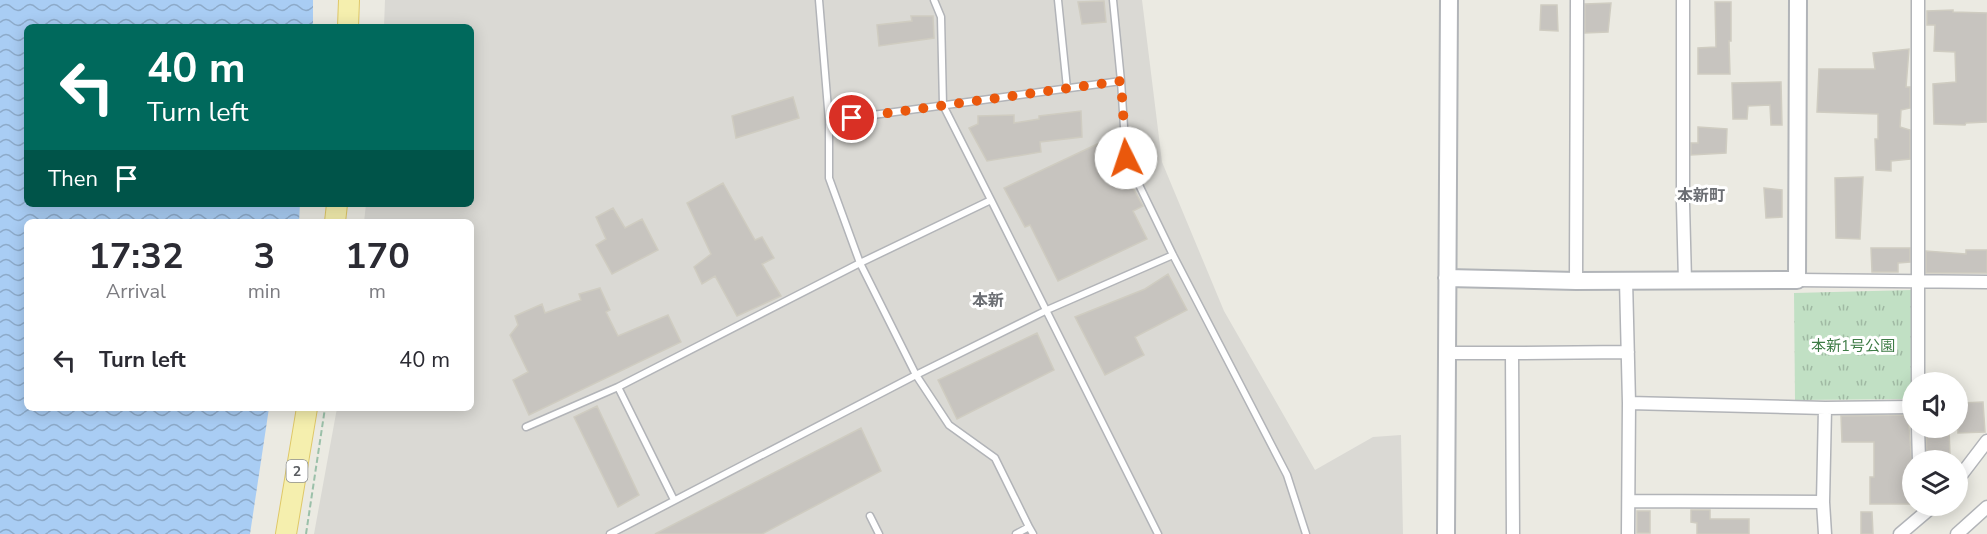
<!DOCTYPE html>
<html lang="en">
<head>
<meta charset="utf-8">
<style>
	body { margin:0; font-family:"Nunito Sans","Noto Sans JP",sans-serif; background:#f2f2f3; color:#2b2b33; height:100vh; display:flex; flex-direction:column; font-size:22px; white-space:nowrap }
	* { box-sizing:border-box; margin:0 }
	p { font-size:20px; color:#7c7c81 }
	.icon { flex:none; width:33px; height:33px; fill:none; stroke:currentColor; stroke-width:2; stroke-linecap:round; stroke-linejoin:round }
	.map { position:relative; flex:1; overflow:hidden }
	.sheet { position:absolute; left:24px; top:219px; width:450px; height:192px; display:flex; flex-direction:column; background:#fff; border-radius:9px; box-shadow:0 3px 15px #0003 }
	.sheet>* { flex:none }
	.guide { position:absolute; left:24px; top:24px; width:450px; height:183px; border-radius:9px; box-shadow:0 3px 15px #0003; background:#00695c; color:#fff; overflow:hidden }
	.tools { position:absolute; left:1902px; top:372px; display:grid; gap:12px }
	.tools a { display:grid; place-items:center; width:66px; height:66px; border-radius:50%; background:#fff; box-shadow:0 3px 15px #0003; font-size:30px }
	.pin { position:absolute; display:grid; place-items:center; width:51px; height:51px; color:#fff; margin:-26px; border:3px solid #fff; border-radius:50%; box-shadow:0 2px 6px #0007 }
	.me { position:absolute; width:66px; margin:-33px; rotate:356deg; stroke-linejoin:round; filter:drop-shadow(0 0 4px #0008) }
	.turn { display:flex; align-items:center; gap:21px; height:126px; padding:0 24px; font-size:27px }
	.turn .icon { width:78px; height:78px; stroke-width:2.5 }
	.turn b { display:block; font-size:42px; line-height:51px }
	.then { display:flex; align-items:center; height:57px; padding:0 24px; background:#0003; gap:12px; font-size:22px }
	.eta { display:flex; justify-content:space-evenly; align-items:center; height:102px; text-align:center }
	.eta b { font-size:36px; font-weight:700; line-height:42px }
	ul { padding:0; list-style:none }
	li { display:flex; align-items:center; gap:18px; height:78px; padding:0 24px }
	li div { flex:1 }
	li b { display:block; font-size:22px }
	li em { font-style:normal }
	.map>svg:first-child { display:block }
	.industrial { fill:#dad9d4 }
	.park { fill:url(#park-tufts) }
	.water { fill:url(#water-waves) }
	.building { fill:#c7c4bf; stroke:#cfccc1; stroke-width:1.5 }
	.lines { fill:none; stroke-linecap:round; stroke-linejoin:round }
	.lane-casing { stroke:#b2b4b8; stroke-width:9 }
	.street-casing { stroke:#b2b4b8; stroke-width:15 }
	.secondary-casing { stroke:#b1b4b8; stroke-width:20 }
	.primary-casing { stroke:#dfc867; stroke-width:22 }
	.path { stroke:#9bc0a9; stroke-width:2; stroke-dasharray:6 3; stroke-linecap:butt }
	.lane { stroke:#fff; stroke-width:6 }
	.street { stroke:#fff; stroke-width:12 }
	.secondary { stroke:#fff; stroke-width:16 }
	.primary { stroke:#f5efae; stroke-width:20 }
	.route { stroke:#ea580c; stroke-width:10; stroke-dasharray:0 18 }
	.labels { text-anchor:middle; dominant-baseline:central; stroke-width:6; stroke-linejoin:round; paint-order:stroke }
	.shield { fill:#fff; stroke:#8c8e90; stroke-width:1.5 }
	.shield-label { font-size:14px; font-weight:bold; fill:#5a5d61 }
	.park-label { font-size:15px; fill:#3e7c46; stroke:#fff }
	.neighbourhood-label { font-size:16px; font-weight:bold; fill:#6b6e73; stroke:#fff }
</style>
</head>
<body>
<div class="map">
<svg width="1987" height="534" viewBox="0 0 1987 534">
	<defs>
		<pattern id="park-tufts" width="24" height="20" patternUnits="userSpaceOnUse" patternTransform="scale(1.5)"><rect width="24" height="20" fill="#c1e0c4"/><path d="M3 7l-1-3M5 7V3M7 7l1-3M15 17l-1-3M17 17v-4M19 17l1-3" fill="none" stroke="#a0b9a3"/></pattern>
		<pattern id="water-waves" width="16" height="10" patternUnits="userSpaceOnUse" patternTransform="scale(1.5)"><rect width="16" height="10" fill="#a9cdf4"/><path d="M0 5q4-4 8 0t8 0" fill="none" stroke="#8daac9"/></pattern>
	</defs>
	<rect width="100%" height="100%" fill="#ebeae2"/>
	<path class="industrial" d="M385,0H1142L1162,162L1224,311L1315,470L1373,437L1401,435L1403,534H314L337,408H471V222H364L366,204H471V27H384Z"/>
	<path class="park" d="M1912,290V399L1795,400L1794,293Z"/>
	<path class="water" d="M0,0H313V27H27V204H300L299,222H27V408H269L250,534H0Z"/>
	<path class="building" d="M1104,1L1106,22L1082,24L1078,2Z
		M1715,2H1731V41H1729L1730,74H1698V48L1716,47Z
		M1611,3L1608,32L1585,33V4Z
		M1541,5H1557L1558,31L1540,30Z
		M1953,10V12L1987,13V122L1966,123L1965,125L1934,124L1933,84L1956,82L1955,52L1934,51L1935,25H1927V11Z
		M911,16H933L934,38L879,46L877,25L912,21Z
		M1909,49L1906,87H1910V108L1901,110L1900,127L1910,130V159L1891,161V171L1876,170L1875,139H1878V114L1817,112L1819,69H1875L1873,53Z
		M1781,82L1782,125H1771L1770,105L1748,106L1747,119H1733L1732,83Z
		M793,97L799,118L736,138L732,116Z
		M1081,111L1082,137L1040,142L1041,152L987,161L969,128L978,124V116L1014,115V123L1039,119V116Z
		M1698,127L1727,129L1726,153L1691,155V143H1698Z
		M1110,138L1129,181L1143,206L1133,211L1147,239L1058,281L1030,225L1025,227L1004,188Z
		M1863,177L1860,239L1836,238L1835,178Z
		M723,183L755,240L762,237L774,258L762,264L781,296L737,316L715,276L702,284L694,267L711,254L687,203Z
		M1764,188L1782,190V217L1766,218Z
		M613,208L625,228L642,219L658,250L612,274L596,245L606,239L596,217Z
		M1871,248H1910V262L1898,263V272H1872Z
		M1966,250H1987V273H1926V251L1966,254Z
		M1168,274L1187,310L1135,337L1144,355L1105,375L1075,317L1145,289Z
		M600,288L610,310L606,312L618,336L668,315L681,342L529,415L513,380L528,372L510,335L518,325L515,316L542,304L545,313L581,300L579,294Z
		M1037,333L1054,370L957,419L938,380Z
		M1983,402L1985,432L1958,433V420H1962L1961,403Z
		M597,406L639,495L618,507L574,417Z
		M1908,415L1912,465V473H1910V504H1870V477H1874V442H1842L1841,416Z
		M861,428L881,471L762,534H655Z
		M1926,428H1949L1950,456L1932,457V460H1927Z
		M1691,510H1710V519H1749V534H1697V523L1691,522Z
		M1637,511H1650V533H1637Z
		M1861,512H1872L1873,534H1861Z"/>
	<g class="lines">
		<defs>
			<path id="lane" d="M819,0L829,121V178L860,263L916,375L949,425L995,458L1029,527
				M934,0L941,17L943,105L991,200
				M1058,0L1067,88
				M1113,0L1121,81L1126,158L1173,255L1287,475L1306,534
				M829,121L1121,81
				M526,427L618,387
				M674,500L618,387L860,263L991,200L1158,534
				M870,516L879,534
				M610,534L916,375L1047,310L1173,255
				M1016,534L1029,527L1033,534"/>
			<path id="street" d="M1683,0V204L1685,281
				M1626,280L1629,403L1628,534
				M1797,280L1987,282
				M1576,281L1577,0
				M1447,353H1512
				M1918,382V0
				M1629,403L1825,408L1912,407
				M1825,408L1823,502L1825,534
				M1918,428L1919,460
				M1958,479L1987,441
				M1629,501L1823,502
				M1513,534L1512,353L1628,352
				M1900,534L1933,506
				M1957,534L1987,507"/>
			<path id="secondary" d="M1447,278L1576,281L1797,280L1798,0
				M1446,534L1449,0"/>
			<path id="primary" d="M348,27L349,0
				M335,222L337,204
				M286,534L307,408"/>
		</defs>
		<use href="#lane" class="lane-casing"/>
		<use href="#street" class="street-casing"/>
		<use href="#secondary" class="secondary-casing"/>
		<use href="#primary" class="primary-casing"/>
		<path class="path" d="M306,534L325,408"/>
		<use href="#lane" class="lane"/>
		<use href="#street" class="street"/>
		<use href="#secondary" class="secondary"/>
		<use href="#primary" class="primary"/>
	</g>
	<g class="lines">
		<path class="route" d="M852,118L1121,81L1126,158"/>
	</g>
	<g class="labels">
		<rect class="shield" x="286.5" y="460" width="21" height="22" rx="4.5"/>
		<g class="shield-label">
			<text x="297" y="471">2</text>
		</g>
		<g class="park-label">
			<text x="1853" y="346">本新1号公園</text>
		</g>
		<g class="neighbourhood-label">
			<text x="1701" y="196">本新町</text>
			<text x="988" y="301">本新</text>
		</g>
	</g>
</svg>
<div class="tools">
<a><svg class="icon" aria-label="sound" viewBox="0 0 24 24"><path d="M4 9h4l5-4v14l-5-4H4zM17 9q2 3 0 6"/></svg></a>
<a><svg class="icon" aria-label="layers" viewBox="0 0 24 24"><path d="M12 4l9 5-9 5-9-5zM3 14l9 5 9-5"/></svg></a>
</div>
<div class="pin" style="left:852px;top:118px;background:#d93025"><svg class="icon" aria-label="arrive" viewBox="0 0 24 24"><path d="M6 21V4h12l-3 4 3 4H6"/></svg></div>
<svg class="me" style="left:1126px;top:158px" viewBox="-20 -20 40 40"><circle r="19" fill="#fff"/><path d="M0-13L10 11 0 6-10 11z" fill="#ea580c"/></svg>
<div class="guide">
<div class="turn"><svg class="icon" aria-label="left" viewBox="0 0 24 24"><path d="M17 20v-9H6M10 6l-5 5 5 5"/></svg><div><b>40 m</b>Turn left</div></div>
<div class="then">Then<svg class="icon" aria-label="arrive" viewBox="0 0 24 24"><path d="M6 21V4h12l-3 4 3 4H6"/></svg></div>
</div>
<section class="sheet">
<div class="eta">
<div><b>17:32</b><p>Arrival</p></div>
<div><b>3</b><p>min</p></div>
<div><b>170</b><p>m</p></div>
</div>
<ul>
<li><svg class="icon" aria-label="left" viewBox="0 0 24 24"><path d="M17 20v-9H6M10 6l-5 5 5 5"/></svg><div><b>Turn left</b></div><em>40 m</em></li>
</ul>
</section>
</div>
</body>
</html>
